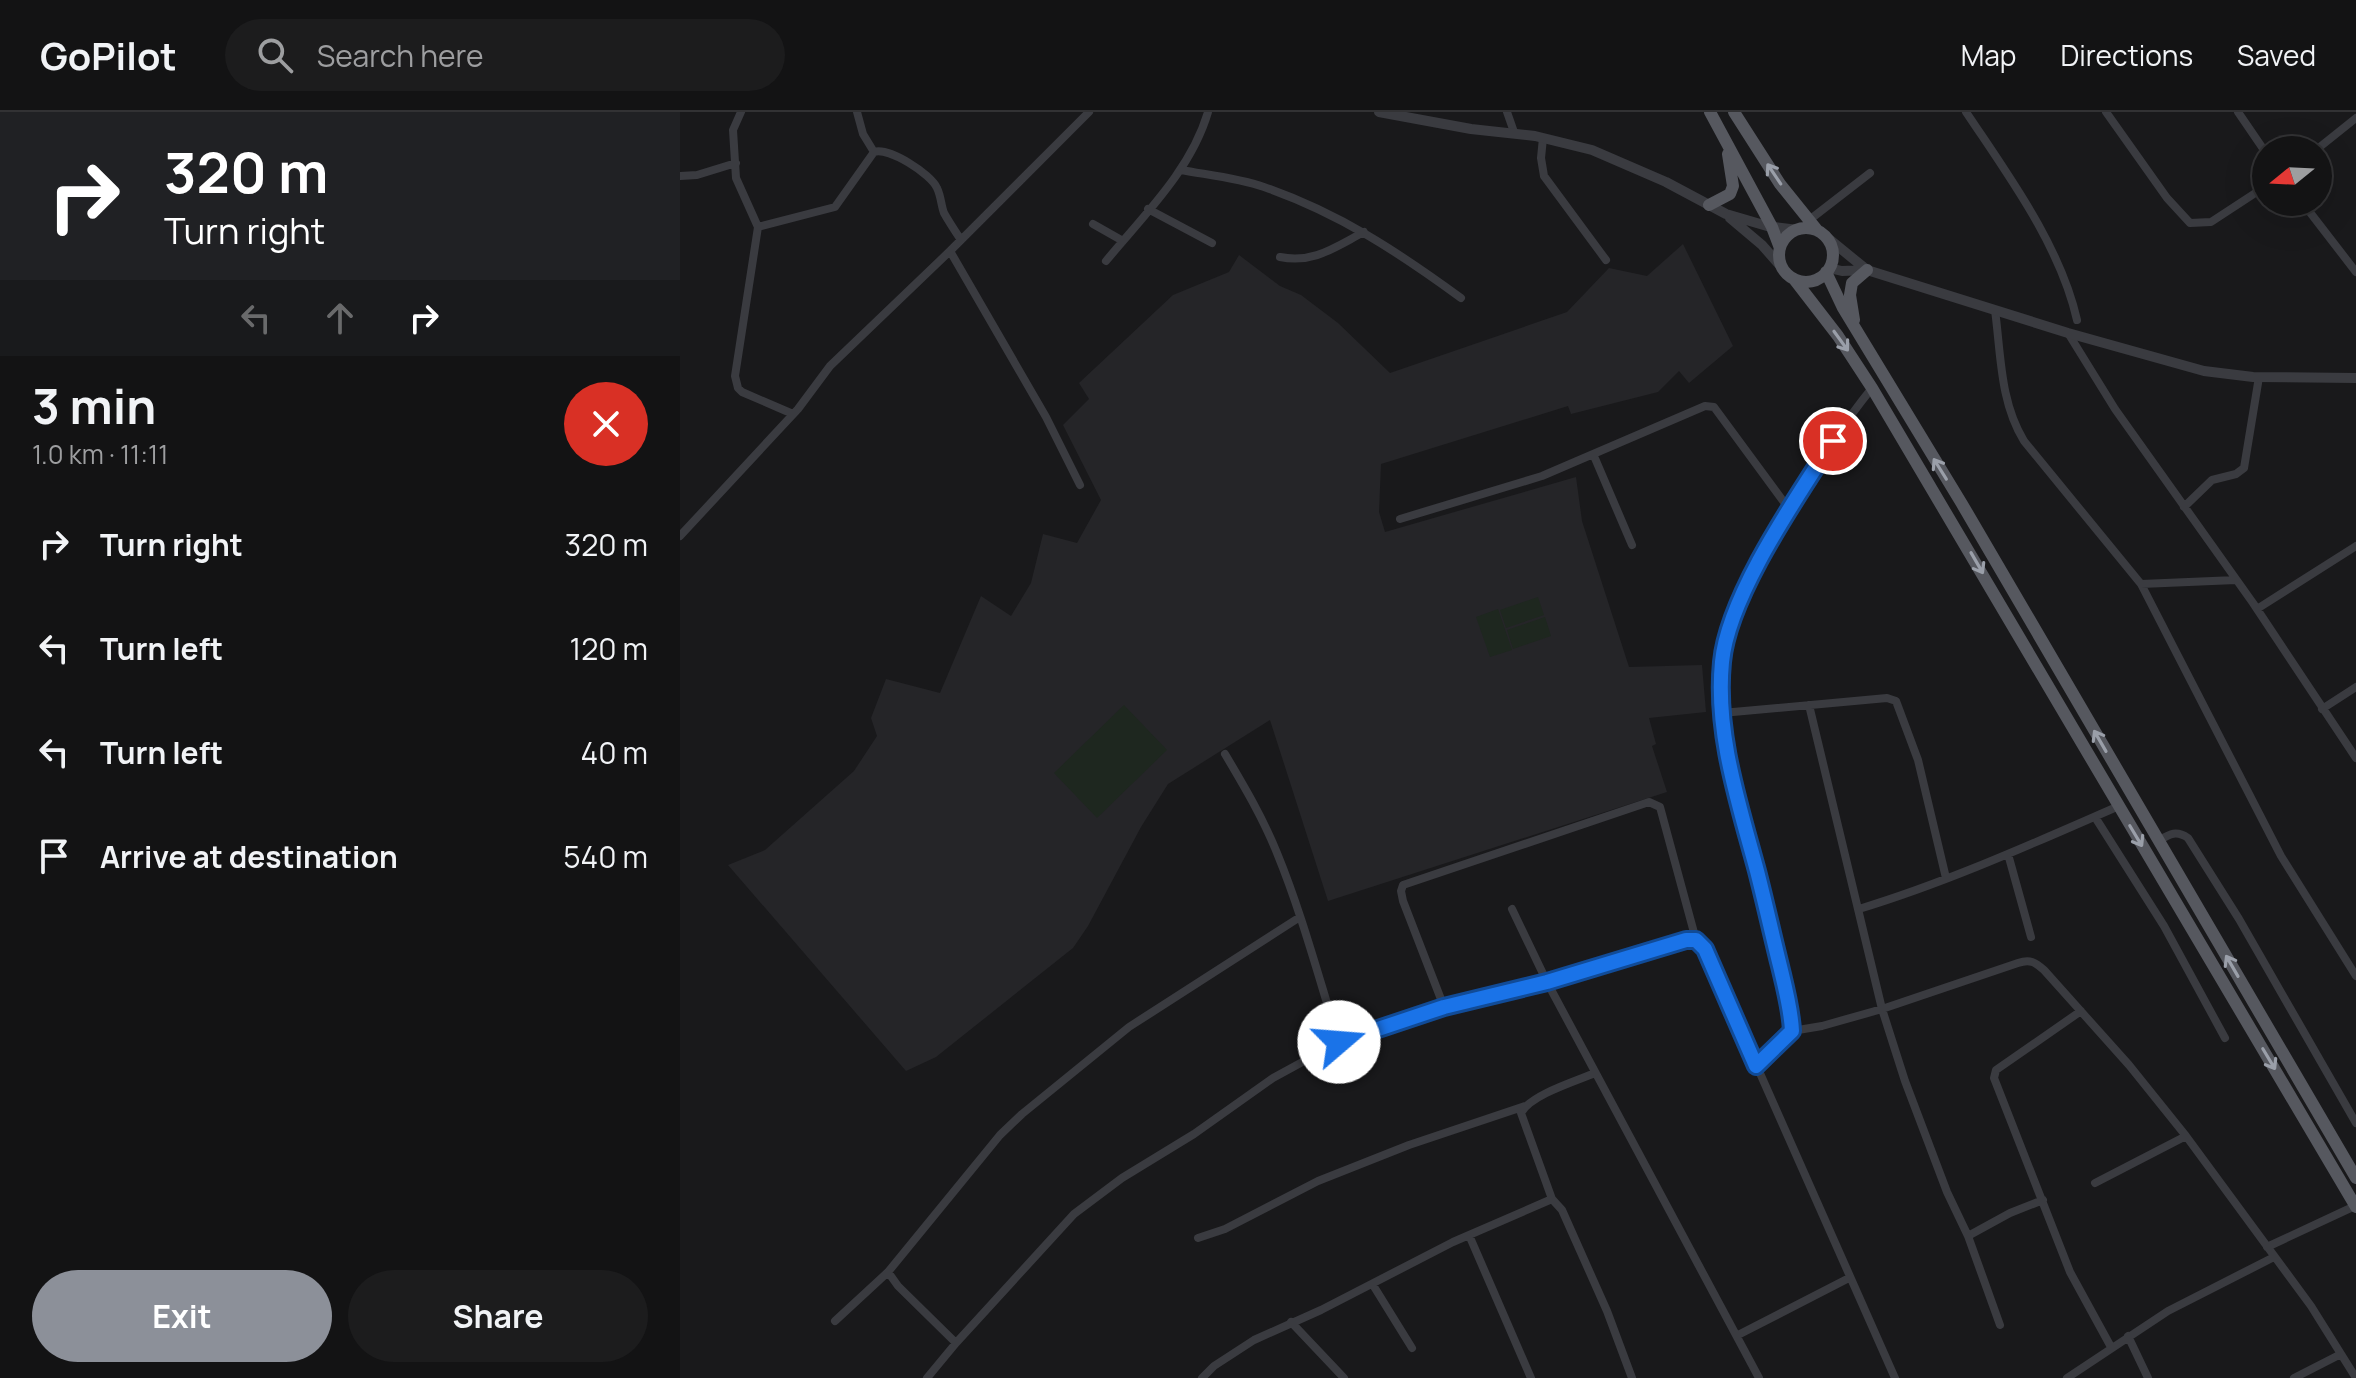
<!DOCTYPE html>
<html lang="en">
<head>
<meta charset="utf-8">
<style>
	body { margin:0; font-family:Manrope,sans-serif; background:#1c1c1d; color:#f1f3f6; height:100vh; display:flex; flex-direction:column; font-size:30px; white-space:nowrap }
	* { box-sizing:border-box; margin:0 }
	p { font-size:26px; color:#9d9ea0 }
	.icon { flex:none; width:44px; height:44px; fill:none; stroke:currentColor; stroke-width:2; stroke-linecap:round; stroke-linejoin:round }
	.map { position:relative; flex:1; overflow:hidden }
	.panel { display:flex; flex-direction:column; background:#131314; width:680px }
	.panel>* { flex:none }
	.top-card { background:#202124; color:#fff; overflow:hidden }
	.needle { width:52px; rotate:252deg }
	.controls { position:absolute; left:1572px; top:24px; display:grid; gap:16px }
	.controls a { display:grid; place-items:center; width:80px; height:80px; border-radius:50%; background:#131314; box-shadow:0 8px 32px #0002,0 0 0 2px #323234; font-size:40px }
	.pin { position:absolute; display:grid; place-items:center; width:68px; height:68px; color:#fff; margin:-34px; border:4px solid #fff; border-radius:50%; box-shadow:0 2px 8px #0007 }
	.me { position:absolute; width:88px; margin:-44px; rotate:72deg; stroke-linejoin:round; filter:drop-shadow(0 0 6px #0008) }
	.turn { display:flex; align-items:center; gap:28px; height:168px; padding:0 32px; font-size:36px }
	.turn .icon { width:104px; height:104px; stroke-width:2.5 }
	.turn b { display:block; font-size:56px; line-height:68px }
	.lanes { display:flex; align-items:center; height:76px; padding:0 32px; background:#0003; justify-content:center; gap:40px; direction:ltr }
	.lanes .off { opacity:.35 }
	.round { display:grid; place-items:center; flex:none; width:84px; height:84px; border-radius:42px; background:#1c1c1d }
	.summary { display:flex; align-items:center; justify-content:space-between; height:136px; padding:0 32px }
	h1 { font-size:48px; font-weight:700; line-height:60px }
	.action { display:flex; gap:16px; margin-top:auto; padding:16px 32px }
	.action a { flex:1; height:92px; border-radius:48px; background:#8c9099; color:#fff; font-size:32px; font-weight:700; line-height:92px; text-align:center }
	.action a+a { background:#1c1c1d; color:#f1f3f6 }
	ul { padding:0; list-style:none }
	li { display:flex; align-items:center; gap:24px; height:104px; padding:0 32px }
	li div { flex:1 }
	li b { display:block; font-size:30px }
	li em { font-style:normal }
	header { display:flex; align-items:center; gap:48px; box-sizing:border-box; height:112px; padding:0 40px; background:#131314; border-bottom:2px solid #323234 }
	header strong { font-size:38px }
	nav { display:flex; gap:44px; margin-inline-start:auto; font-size:28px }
	.search { width:560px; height:72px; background:#1c1c1d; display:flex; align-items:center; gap:20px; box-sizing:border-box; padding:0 28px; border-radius:44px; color:#9d9ea0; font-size:30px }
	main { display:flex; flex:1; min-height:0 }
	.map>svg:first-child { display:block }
	.built { fill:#252528 }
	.green { fill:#1e271f }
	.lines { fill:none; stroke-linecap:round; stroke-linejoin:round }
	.minor { stroke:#3a3b40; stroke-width:8 }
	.tertiary { stroke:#3a3b40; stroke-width:10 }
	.primary { stroke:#56585f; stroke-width:12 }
	.oneway { stroke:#9a9fa9 }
	.route-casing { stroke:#114b97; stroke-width:20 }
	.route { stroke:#1a73e8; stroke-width:14 }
</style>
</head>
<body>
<header>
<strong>GoPilot</strong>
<div class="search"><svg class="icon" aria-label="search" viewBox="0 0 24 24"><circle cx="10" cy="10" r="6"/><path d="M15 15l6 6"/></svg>Search here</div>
<nav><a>Map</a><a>Directions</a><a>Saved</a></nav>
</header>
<main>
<section class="panel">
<div class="top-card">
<div class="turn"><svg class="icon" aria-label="right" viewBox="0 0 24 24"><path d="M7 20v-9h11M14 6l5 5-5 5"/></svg><div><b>320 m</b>Turn right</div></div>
<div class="lanes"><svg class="icon off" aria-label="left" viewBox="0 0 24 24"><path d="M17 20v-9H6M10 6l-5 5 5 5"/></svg><svg class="icon off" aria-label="ahead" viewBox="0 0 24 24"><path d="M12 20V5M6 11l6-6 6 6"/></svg><svg class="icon" aria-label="right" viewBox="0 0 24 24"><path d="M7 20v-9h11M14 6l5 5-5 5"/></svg></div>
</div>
<div class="summary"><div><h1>3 min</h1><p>1.0 km · 11:11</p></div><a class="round" style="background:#d93025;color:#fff"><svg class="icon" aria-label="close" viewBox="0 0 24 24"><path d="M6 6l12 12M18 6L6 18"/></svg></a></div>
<ul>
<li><svg class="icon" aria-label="right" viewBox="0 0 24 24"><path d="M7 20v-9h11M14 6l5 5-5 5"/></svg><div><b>Turn right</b></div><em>320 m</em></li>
<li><svg class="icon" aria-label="left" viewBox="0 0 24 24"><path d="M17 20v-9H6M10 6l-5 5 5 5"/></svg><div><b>Turn left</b></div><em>120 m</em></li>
<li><svg class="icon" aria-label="left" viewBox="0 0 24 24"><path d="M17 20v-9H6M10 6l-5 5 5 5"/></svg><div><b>Turn left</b></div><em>40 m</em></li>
<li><svg class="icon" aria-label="arrive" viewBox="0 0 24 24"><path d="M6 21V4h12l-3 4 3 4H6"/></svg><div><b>Arrive at destination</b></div><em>540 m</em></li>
</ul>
<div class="action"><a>Exit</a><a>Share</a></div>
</section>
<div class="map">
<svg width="1676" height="1266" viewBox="0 0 1676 1266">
	<rect width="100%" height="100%" fill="#19191b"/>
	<path class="built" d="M1003,132L1053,234L1009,271L999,259L978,280L891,302L888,294L701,352L699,400L705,420L896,365L902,409L949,555L1022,553L1026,600L969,606L976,632L972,634L987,680L648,789L590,608L488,672L461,715L408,814L393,836L256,945L226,959L48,753L85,738L174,659L197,624L191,606L206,567L260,581L301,484L331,504L351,471L363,422L397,431L421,388L383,313L409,287L399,271L493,183L549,160L559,143L600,174L621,183L658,211L710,261L887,200L929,156L967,164Z"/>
	<path class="green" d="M858,485L864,503L826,516L820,498Z
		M818,497L832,538L810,545L796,505Z
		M865,505L871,524L833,537L827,518Z
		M444,593L487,638L417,706L374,661Z"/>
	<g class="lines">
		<path class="minor" d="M61,0L53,18L56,66L78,115L55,264L58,276L62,280L113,302
			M177,0L183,22L194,40
			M827,0L834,20
			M1286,0C1328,63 1380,133 1397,208
			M1426,0L1487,86L1510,111L1531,110L1586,74
			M1558,0L1586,41
			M863,26L861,46L864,64L926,148
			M1636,38L1676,6
			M501,58C528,63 558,66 584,75C659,101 718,140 781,186
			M0,64L17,63L56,51
			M1622,90L1676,160
			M468,97L532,131
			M1128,109L1190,61
			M413,112L443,129
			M78,115L155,95L194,40C209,35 251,62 257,76C261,84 261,93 264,101C269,110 275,119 281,128
			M270,139L366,305L400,373
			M600,145C633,152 655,135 684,120
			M426,149C464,103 511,58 528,0
			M1315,198C1321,243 1320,290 1344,329L1461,472L1556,468
			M1388,221L1435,297L1573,491L1676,646
			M914,344L952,433
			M1504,395L1532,368L1556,362L1564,356L1579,265
			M720,407L862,364L1025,294L1034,295L1109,397
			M0,424L118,297L150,254L270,139L409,0
			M1461,472L1601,744L1676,864
			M1577,497L1676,434
			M1129,593L1202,897L1225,969L1267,1080L1288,1124L1320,1213
			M1642,597L1676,575
			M1042,601L1207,586L1216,589L1238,648L1266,766
			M545,642C564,674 583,706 597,741C622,802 639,867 659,930
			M1415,705L1484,814L1545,926
			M1478,729C1490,722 1496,718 1508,726L1559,807L1676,1011
			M1328,742L1351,825
			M832,797L867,870L1006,828H1016L1025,837L1215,1266
			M1179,797C1268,770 1354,731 1439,694
			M764,895L723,789L721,779L723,773L969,690L980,695L1016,828
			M1401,899L1316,958L1314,966L1390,1160L1431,1235
			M1112,919L1142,914L1202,897L1338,851C1350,847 1355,850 1364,858L1449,953L1506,1024L1631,1194L1676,1266
			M1076,954L1112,919V908C1101,853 1087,797 1073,743C1057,682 1032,608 1042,545C1049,504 1072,465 1092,428C1122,375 1154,323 1192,276
			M915,961C896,969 850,983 841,1001L872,1087L882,1098L927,1199L952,1266
			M1415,1071L1506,1024
			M789,1123L851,1266
			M1288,1124L1330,1101L1363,1088
			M518,1126L545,1117L638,1069L729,1033L845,994
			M1587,1135L1675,1094
			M208,1160L218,1174L276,1231
			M693,1173L732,1236
			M155,1209L208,1160L320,1023L342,1002L449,915L620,805
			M611,1210L664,1266
			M1058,1223L1169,1166
			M1448,1224L1468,1266
			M247,1266L276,1231L394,1102L442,1066L514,1022L593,966L659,930L764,895L867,870L1079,1266
			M522,1266L534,1254L574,1228L641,1198L773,1130L872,1087
			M1387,1266L1488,1199L1594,1145
			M1614,1266L1661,1242"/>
		<path class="tertiary" d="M699,0L791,17L855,24L912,38L986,70L1046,102L1087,114L1118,118
			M1050,106L1082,133L1104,158
			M1144,123L1187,158
			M1149,156L1162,159L1187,158L1388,221L1524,259L1573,265L1676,266"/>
		<path class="primary" d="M1030,0L1092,115L1100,136
			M1054,0L1100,72L1137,118
			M1029,93L1050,82L1053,74L1048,42
			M1099 143a27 27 0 1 1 54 0a27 27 0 1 1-54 0Z
			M1146,160L1163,196L1282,392L1676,1066
			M1114,167L1158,224L1192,276L1676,1095
			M1174,208L1170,183L1172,171L1187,158"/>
	</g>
	<defs><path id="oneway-shaft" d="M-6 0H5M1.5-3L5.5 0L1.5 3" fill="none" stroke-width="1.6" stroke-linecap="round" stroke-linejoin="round" transform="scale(2)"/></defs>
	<g class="oneway">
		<use href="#oneway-shaft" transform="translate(1094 62) rotate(-124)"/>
		<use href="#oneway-shaft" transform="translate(1161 229) rotate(54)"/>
		<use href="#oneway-shaft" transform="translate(1260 357) rotate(-122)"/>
		<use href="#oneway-shaft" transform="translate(1297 451) rotate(60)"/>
		<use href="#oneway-shaft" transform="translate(1420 629) rotate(-120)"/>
		<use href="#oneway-shaft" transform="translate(1456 724) rotate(59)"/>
		<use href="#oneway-shaft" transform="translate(1552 854) rotate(-120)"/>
		<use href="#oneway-shaft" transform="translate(1589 947) rotate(59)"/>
	</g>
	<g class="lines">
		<defs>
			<path id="route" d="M659,930L764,895L867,870L1006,828H1016L1025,837L1076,954L1112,919C1111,897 1105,875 1100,854C1092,822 1085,790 1077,759C1059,692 1035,621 1042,550C1048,484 1117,385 1153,329"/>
		</defs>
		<use href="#route" class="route-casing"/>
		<use href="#route" class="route"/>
	</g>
</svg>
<div class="controls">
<a><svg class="needle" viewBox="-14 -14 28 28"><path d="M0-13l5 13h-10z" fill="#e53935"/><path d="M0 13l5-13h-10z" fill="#9d9ea0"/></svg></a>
</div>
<div class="pin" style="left:1153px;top:329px;background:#d93025"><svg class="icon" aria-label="arrive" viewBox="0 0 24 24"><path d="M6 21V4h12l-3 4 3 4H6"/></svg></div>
<svg class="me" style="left:659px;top:930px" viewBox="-20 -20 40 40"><circle r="19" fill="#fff"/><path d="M0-13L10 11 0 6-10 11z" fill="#1a73e8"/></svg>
</div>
</main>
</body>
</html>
